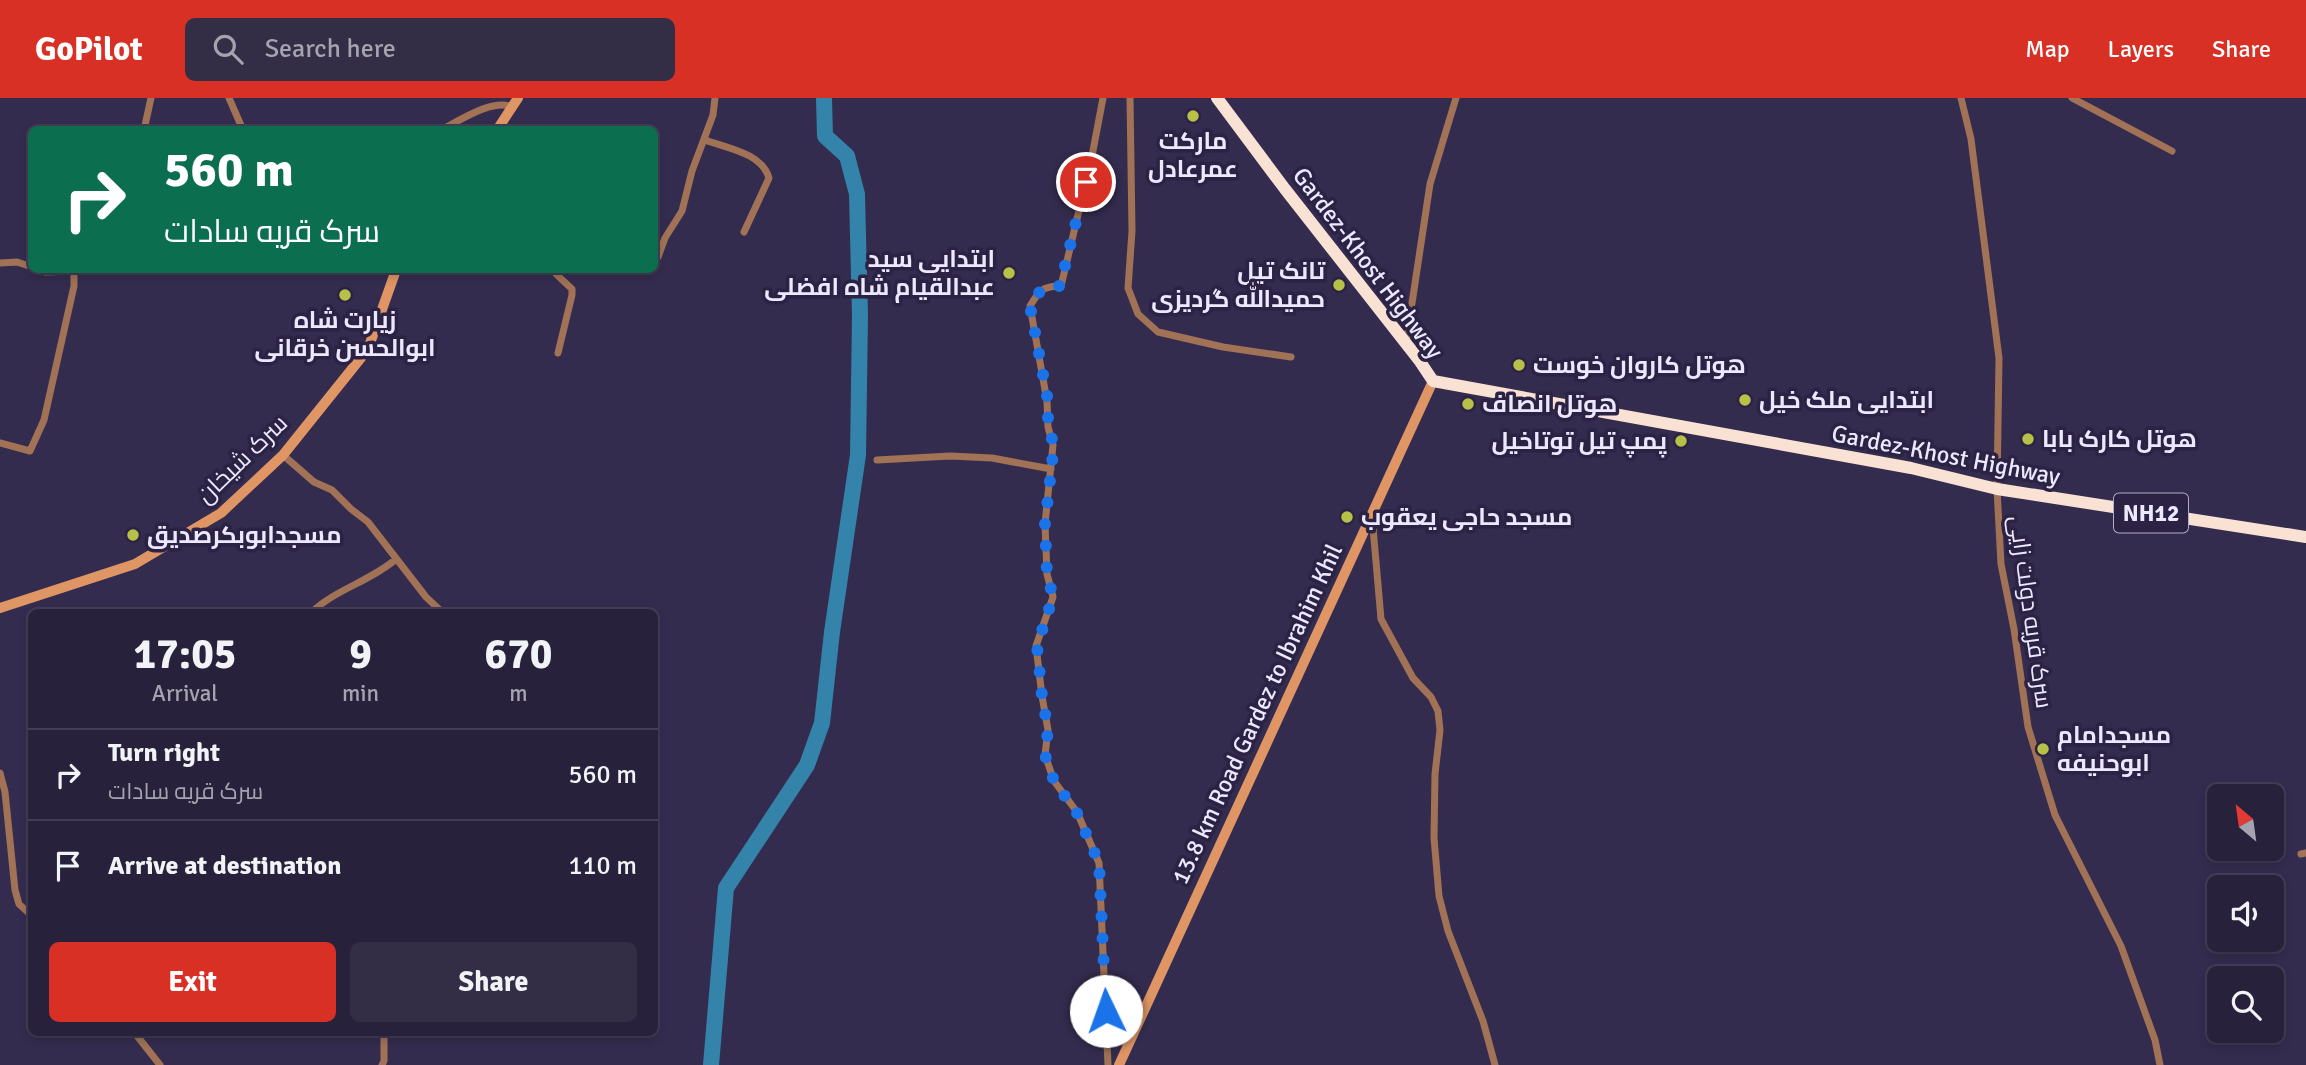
<!DOCTYPE html>
<html lang="en">
<head>
<meta charset="utf-8">
<style>
	body { margin:0; font-family:Signika,Cairo,sans-serif; background:#332e46; color:#f1f3f6; height:100vh; display:flex; flex-direction:column; font-size:26px; white-space:nowrap }
	* { box-sizing:border-box; margin:0 }
	p { font-size:23px; color:#a4a3af }
	.icon { flex:none; width:38px; height:38px; fill:none; stroke:currentColor; stroke-width:2; stroke-linecap:round; stroke-linejoin:round }
	.map { position:relative; flex:1; overflow:hidden }
	.sheet { position:absolute; left:28px; top:511px; width:630px; height:427px; display:flex; flex-direction:column; background:#27213b; border-radius:10px; box-shadow:0 4px 10px #0003,0 0 0 2px #433e55 }
	.sheet>* { flex:none }
	.guide { position:absolute; left:28px; top:28px; width:630px; height:147px; border-radius:10px; box-shadow:0 4px 10px #0003,0 0 0 2px #433e55; background:#0b6e4f; color:#fff; overflow:hidden }
	.needle { width:46px; rotate:331deg }
	.buttons { position:absolute; left:2207px; top:686px; display:grid; gap:14px }
	.buttons a { display:grid; place-items:center; width:77px; height:77px; border-radius:10px; background:#27213b; box-shadow:0 4px 10px #0003,0 0 0 2px #433e55; font-size:35px }
	.pin { position:absolute; display:grid; place-items:center; width:60px; height:60px; color:#fff; margin:-30px; border:4px solid #fff; border-radius:50%; box-shadow:0 2px 7px #0007 }
	.me { position:absolute; width:77px; margin:-38px; rotate:357deg; stroke-linejoin:round; filter:drop-shadow(0 0 5px #0008) }
	.turn { display:flex; align-items:center; gap:24px; height:147px; padding:0 21px; font-size:32px }
	.turn .icon { width:91px; height:91px; stroke-width:2.5 }
	.turn b { display:block; font-size:49px; line-height:60px }
	.eta { display:flex; justify-content:space-evenly; align-items:center; height:119px; text-align:center }
	.eta b { font-size:42px; font-weight:800; line-height:49px }
	.action { display:flex; gap:14px; margin-top:auto; padding:14px 21px }
	.action a { flex:1; height:80px; border-radius:10px; background:#d93025; color:#fff; font-size:28px; font-weight:800; line-height:80px; text-align:center }
	.action a+a { background:#332e46; color:#f1f3f6 }
	ul { padding:0; list-style:none }
	li { display:flex; align-items:center; gap:21px; height:91px; padding:0 21px; border-top:2px solid #433e55 }
	li div { flex:1 }
	li b { display:block; font-size:26px }
	li em { font-style:normal }
	header { display:flex; align-items:center; gap:42px; box-sizing:border-box; height:98px; padding:0 35px; background:#d93025; color:#fff }
	header strong { font-size:33px }
	nav { display:flex; gap:38px; margin-inline-start:auto; font-size:24px }
	.search { width:490px; height:63px; background:#332e46; display:flex; align-items:center; gap:18px; box-sizing:border-box; padding:0 24px; border-radius:10px; color:#a4a3af; font-size:26px }
	.map>svg:first-child { display:block }
	.lines { fill:none; stroke-linecap:round; stroke-linejoin:round }
	.river { stroke:#3383aa; stroke-width:16 }
	.street { stroke:#a17255; stroke-width:7 }
	.secondary { stroke:#df9564; stroke-width:10 }
	.highway { stroke:#f9e1d3; stroke-width:12 }
	.route { stroke:#1a73e8; stroke-width:12; stroke-dasharray:0 21.6 }
	.poi-dot { fill:#b8c147; stroke:#2b2244; stroke-width:2.5 }
	.labels { text-anchor:middle; dominant-baseline:central; stroke-width:7; stroke-linejoin:round; paint-order:stroke }
	.shield { fill:#2b2244; stroke:#b2adc7; stroke-width:2 }
	.shield-label { font-size:23px; font-weight:bold; fill:#ece8ff }
	.poi-label { font-size:24px; font-weight:bold; fill:#ece8ff; stroke:#2b2244; text-anchor:start }
	.street-label { font-size:24px; fill:#ece8ff; stroke:#2b2244 }
</style>
</head>
<body>
<header>
<strong>GoPilot</strong>
<div class="search"><svg class="icon" aria-label="search" viewBox="0 0 24 24"><circle cx="10" cy="10" r="6"/><path d="M15 15l6 6"/></svg>Search here</div>
<nav><a>Map</a><a>Layers</a><a>Share</a></nav>
</header>
<div class="map">
<svg width="2306" height="967" viewBox="0 0 2306 967">
	<rect width="100%" height="100%" fill="#342c4f"/>
	<g class="lines">
		<path class="river" d="M711,967L726,790L807,667L822,625L832,534L858,357L860,218L857,96L847,58L825,38L824,0"/>
		<path class="street" d="M229,0L243,32
			M1103,0L1092,58L1061,188C1042,188 1039,193 1030,208L1047,303L1048,329L1053,347L1045,426L1047,476L1053,499L1036,548L1042,598L1048,632L1045,657L1054,683L1077,714L1099,765L1108,967
			M1130,0L1132,133L1128,190L1138,216L1158,234L1223,249L1291,259
			M1961,0L1971,41L1999,260L1997,391L2001,466L2014,531L2028,629L2055,717L2121,848L2155,942L2160,967
			M2072,0L2172,53
			M144,32L151,0
			M441,32C459,23 493,0 512,9
			M705,42C727,50 762,55 769,80L744,134
			M658,159L665,140L682,113L692,73L713,17L715,0
			M0,165L17,164L32,169
			M39,172L45,174L74,173
			M557,172L556,176L572,191V197L558,255
			M1406,245L1430,86L1456,0
			M0,345L30,353L44,322L74,188V172
			M283,357L314,384L332,392L351,411L368,424L426,499L442,514
			M877,362L950,358L992,360L1051,371
			M1372,418L1381,521L1413,580L1431,599L1438,613L1440,632L1435,676L1434,740L1439,798L1448,833L1483,923L1495,967
			M312,514C336,491 371,483 396,461
			M0,675L5,694L15,792L19,806L32,818
			M2301,756L2306,755
			M134,934L160,967
			M382,967L384,963V934"/>
		<path class="secondary" d="M497,32L518,0
			M0,510L135,466L221,415L283,357L368,251L396,172
			M1119,967L1433,283"/>
		<path class="highway" d="M1217,0L1285,91L1419,262L1433,283L1911,370L1997,391L2306,439"/>
	</g>
	<g class="lines">
		<path class="route" d="M1086,84L1060,188C1042,188 1039,193 1030,208L1048,303V329L1054,347L1045,426L1047,476L1053,499L1037,548L1042,598L1048,632L1045,657L1054,683L1077,715L1099,765L1106,913"/>
	</g>
	<g class="poi-dot">
		<circle cx="1193" cy="18" r="7"/>
		<circle cx="1009" cy="175" r="7"/>
		<circle cx="1339" cy="187" r="7"/>
		<circle cx="345" cy="197" r="7"/>
		<circle cx="1519" cy="267" r="7"/>
		<circle cx="1745" cy="302" r="7"/>
		<circle cx="1468" cy="306" r="7"/>
		<circle cx="2028" cy="341" r="7"/>
		<circle cx="1681" cy="343" r="7"/>
		<circle cx="1347" cy="419" r="7"/>
		<circle cx="133" cy="437" r="7"/>
		<circle cx="2043" cy="651" r="7"/>
	</g>
	<g class="labels">
		<rect class="shield" x="2114" y="395.5" width="74" height="39" rx="5"/>
		<g class="shield-label">
			<text x="2151" y="415">NH12</text>
		</g>
		<g class="poi-label">
			<text x="1193" y="43" text-anchor="middle">مارکت<tspan x="1193" dy="28">عمرعادل</tspan></text>
			<text x="995" y="161" text-anchor="end">ابتدایی سید<tspan x="995" dy="28">عبدالقیام شاه افضلی</tspan></text>
			<text x="1325" y="173" text-anchor="end">تانک تیل<tspan x="1325" dy="28">حمیدالله گردیزی</tspan></text>
			<text x="345" y="222" text-anchor="middle">زیارت شاه<tspan x="345" dy="28">ابوالحسن خرقانی</tspan></text>
			<text x="1533" y="267">هوتل کاروان خوست</text>
			<text x="1759" y="302">ابتدایی ملک خیل</text>
			<text x="1482" y="306">هوتل انصاف</text>
			<text x="2042" y="341">هوتل کارک بابا</text>
			<text x="1667" y="343" text-anchor="end">پمپ تیل توتاخیل</text>
			<text x="1361" y="419">مسجد حاجی یعقوب</text>
			<text x="147" y="437">مسجدابوبکرصدیق</text>
			<text x="2057" y="637">مسجدامام<tspan x="2057" dy="28">ابوحنیفه</tspan></text>
		</g>
		<g class="street-label">
			<text transform="translate(1368 165) rotate(53)">Gardez-Khost Highway</text>
			<text transform="translate(1946 357) rotate(11)">Gardez-Khost Highway</text>
			<text transform="translate(242 361) rotate(-44)">سرک شیخان</text>
			<text transform="translate(2031 514) rotate(82)">سرک قریه دولت زایی</text>
			<text transform="translate(1257 616) rotate(-65)">13.8 km Road Gardez to Ibrahim Khil</text>
		</g>
	</g>
</svg>
<div class="buttons">
<a><svg class="needle" viewBox="-14 -14 28 28"><path d="M0-13l5 13h-10z" fill="#e53935"/><path d="M0 13l5-13h-10z" fill="#a4a3af"/></svg></a>
<a><svg class="icon" aria-label="sound" viewBox="0 0 24 24"><path d="M4 9h4l5-4v14l-5-4H4zM17 9q2 3 0 6"/></svg></a>
<a><svg class="icon" aria-label="search" viewBox="0 0 24 24"><circle cx="10" cy="10" r="6"/><path d="M15 15l6 6"/></svg></a>
</div>
<div class="pin" style="left:1086px;top:84px;background:#d93025"><svg class="icon" aria-label="arrive" viewBox="0 0 24 24"><path d="M6 21V4h12l-3 4 3 4H6"/></svg></div>
<svg class="me" style="left:1106px;top:913px" viewBox="-20 -20 40 40"><circle r="19" fill="#fff"/><path d="M0-13L10 11 0 6-10 11z" fill="#1a73e8"/></svg>
<div class="guide">
<div class="turn"><svg class="icon" aria-label="right" viewBox="0 0 24 24"><path d="M7 20v-9h11M14 6l5 5-5 5"/></svg><div><b>560 m</b>سرک قریه سادات</div></div>
</div>
<section class="sheet">
<div class="eta">
<div><b>17:05</b><p>Arrival</p></div>
<div><b>9</b><p>min</p></div>
<div><b>670</b><p>m</p></div>
</div>
<ul>
<li><svg class="icon" aria-label="right" viewBox="0 0 24 24"><path d="M7 20v-9h11M14 6l5 5-5 5"/></svg><div><b>Turn right</b><p>سرک قریه سادات</p></div><em>560 m</em></li>
<li><svg class="icon" aria-label="arrive" viewBox="0 0 24 24"><path d="M6 21V4h12l-3 4 3 4H6"/></svg><div><b>Arrive at destination</b></div><em>110 m</em></li>
</ul>
<div class="action"><a>Exit</a><a>Share</a></div>
</section>
</div>
</body>
</html>
